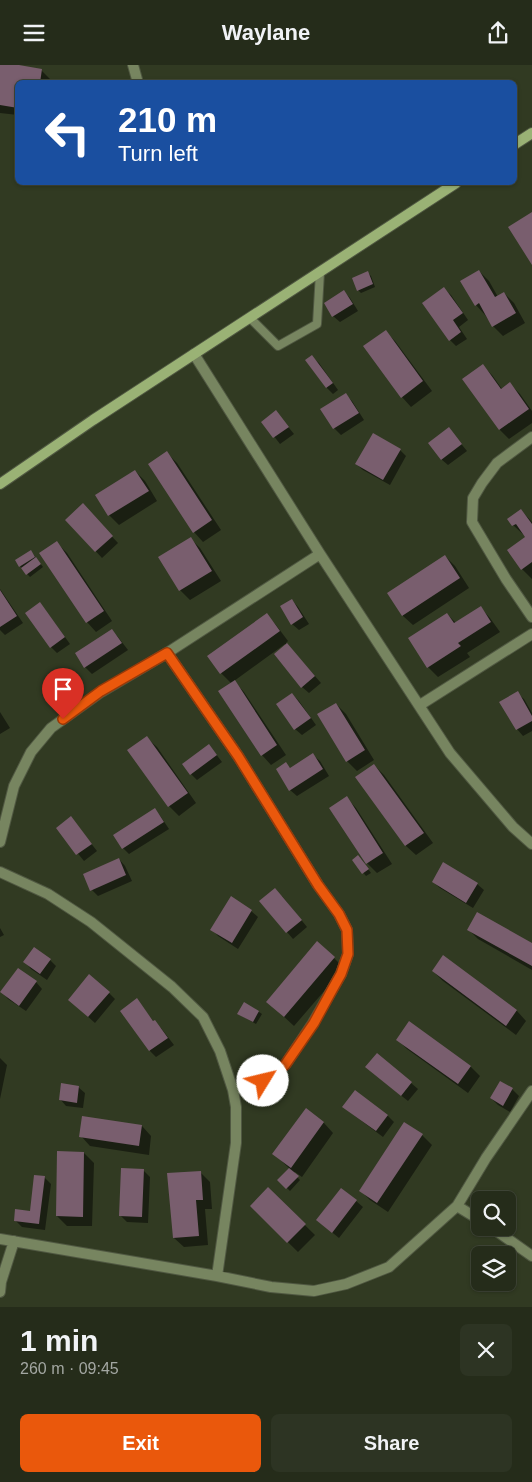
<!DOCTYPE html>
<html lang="en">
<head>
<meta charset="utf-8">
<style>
	body { margin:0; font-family:Helvetica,sans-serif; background:#2d3423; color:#f1f3f6; height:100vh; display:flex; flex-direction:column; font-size:19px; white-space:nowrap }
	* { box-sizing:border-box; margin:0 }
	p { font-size:16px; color:#a3a7a2 }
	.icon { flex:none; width:28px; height:28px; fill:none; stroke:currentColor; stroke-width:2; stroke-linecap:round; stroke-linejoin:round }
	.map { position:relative; height:1242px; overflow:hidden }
	.side { display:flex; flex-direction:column; background:#252c1a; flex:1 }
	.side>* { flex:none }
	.top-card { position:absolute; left:15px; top:15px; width:502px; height:105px; border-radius:8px; box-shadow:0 1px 4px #0004,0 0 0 1px #424839; background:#1a4fa0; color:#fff; overflow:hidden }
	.tools { position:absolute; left:471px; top:1126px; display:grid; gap:10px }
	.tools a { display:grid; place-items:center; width:45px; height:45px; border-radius:8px; background:#252c1a; box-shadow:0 1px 4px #0004,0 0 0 1px #424839; font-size:25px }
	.pin { position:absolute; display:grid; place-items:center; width:42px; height:42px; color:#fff; margin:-51px -21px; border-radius:50% 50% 50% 0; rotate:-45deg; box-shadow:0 0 5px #0007 }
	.pin .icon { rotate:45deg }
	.me { position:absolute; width:55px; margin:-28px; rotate:54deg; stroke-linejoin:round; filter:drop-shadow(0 0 4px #0008) }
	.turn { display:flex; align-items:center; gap:18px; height:105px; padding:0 20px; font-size:22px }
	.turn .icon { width:65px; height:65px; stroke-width:2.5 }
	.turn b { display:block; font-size:35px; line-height:42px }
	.round { display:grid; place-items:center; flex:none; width:52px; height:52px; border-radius:8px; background:#2d3423 }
	.head { display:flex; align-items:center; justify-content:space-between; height:85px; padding:0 20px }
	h1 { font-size:30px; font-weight:600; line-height:38px }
	.button { display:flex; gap:10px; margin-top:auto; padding:10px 20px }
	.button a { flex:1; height:58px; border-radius:8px; background:#ea580c; color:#fff; font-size:20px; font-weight:600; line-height:58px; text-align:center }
	.button a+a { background:#2d3423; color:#f1f3f6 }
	header { display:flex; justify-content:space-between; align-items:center; height:65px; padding:0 20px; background:#252c1a; font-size:22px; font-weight:600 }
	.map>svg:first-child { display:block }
	.shadow { fill:#0007 }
	.building { fill:#795e6e }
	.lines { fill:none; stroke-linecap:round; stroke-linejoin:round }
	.lane-casing { stroke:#505842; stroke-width:10 }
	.street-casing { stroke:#505842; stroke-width:12 }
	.secondary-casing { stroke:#505842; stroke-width:12 }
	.lane { stroke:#778560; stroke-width:8 }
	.street { stroke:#778560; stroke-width:10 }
	.secondary { stroke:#9ab275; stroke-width:10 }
	.route-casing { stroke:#983908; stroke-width:12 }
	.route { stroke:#ea580c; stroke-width:9 }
</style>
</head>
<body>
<header><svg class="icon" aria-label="menu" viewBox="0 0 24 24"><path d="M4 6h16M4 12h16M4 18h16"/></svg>Waylane<svg class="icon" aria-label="share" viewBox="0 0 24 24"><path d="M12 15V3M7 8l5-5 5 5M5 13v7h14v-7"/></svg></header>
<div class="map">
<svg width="532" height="1242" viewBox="0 0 532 1242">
	<rect width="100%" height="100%" fill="#313a22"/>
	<path class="shadow" d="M0,0H11L41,5L51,15V18H18V50L0,48Z
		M479,206L489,216L498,232L504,228L514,238L525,258L503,271L493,261L485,250L476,240Z
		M368,208L371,211L375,222L361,228L358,225Z
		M444,224L451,230L468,255L459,262L467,274L456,281L450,275Z
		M344,227L350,233L358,246L340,257L333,251Z
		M385,266L395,276L432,326L411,342L402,332Z
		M312,292L319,298L338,325L333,329L326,322Z
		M482,300L492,310L502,324L510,319L520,329L532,346V358L509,374L499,364Z
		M345,329L352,336L364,355L341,370L334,363L322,344Z
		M276,347L294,369L280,379L263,357Z
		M449,364L467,386L448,400L441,394Z
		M400,385L406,391L390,420L363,405L356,399Z
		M167,388L177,398L221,465L203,477L194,467Z
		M135,406L145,416L157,436L119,460L109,450Z
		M521,445L532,457V514L522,504L527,473L513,460Z
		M89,447L118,478L102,493L67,455Z
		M190,473L200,483L221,516L190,535L180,525Z
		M57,478L67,488L112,556L96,567L87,557Z
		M33,489L43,502L30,512L20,501Z
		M445,491L455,501L469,523L413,560L403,551L388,529Z
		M0,524L23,558L5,570L0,565Z
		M292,535L298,542L309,559L299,565L292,559Z
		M40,539L46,546L70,579L57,588L51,582Z
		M481,543L490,553L500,567L467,588L470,592L438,612L428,602L447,549L456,558Z
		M267,550L276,560L288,576L286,578L321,618L309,628L302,622L285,579L234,616L244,627L286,690L271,700L262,690L232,619L221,608Z
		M112,565L118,572L128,585L92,609L85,602Z
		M517,628L524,634L532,648V666L523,671L517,664Z
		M292,629L299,636L316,660L302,670L295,664Z
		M336,639L346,649L374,695L357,706L347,696Z
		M0,647L10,663L0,669Z
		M147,673L157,682L196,738L179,751L169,741Z
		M209,680L222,697L197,715L191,709Z
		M313,690L320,696L329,711L297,731L290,725L286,699L291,704Z
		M374,700L384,710L433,778L416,790L406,781L357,713Z
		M347,733L356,743L392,799L377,808L367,798L331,743Z
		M155,745L161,752L169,764L129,789L123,783Z
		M71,753L97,786L84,796L57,763Z
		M119,794L125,801L132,816L98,831L92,825Z
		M361,794L371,808L366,811L353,795Z
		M433,817L477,819L484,825L473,843L440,823Z
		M282,831L307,862L293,874L287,867Z
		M251,846L258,852L238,884L218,871L212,864Z
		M0,863L4,870L0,872Z
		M469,865L532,879V905L478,874Z
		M444,892L517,946L526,956L516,970L443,916L433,906Z
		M334,893L344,903L294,961L267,936Z
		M50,895L56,901L47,915L31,904L25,897Z
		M36,917L42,924L26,946L8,934L2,927Z
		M109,928L115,934L95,958L76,941Z
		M137,935L154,957L161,963L174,980L156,992L150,986L121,946Z
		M259,947L262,949L256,959L242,951Z
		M398,975L470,1001L480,1011L468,1028L407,984Z
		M0,993L7,1000L0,1034Z
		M373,1008L411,1018L418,1024L408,1036Z
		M78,1022L85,1028L83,1043L66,1041L60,1034Z
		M512,1024L519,1031L510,1047L498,1040L491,1033Z
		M344,1042L387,1050L394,1057L383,1072L351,1048Z
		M306,1045L324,1058L333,1068L302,1112L295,1107L294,1109L300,1115L290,1126L279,1115L290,1104L274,1089Z
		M405,1058L422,1070L432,1080L388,1147L370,1135L360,1125Z
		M142,1061L151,1071L149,1090L90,1081L81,1071Z
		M84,1088L94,1098L92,1161H67L57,1151Z
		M143,1105L150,1112L148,1158L127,1157L120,1150Z
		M200,1107L210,1117L212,1144H205L208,1180L184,1182L174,1173Z
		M44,1112L51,1119L45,1165L22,1162L15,1155L31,1147Z
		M268,1124L315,1170L298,1187L251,1141Z
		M356,1136L363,1142L339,1173L317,1155Z"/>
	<path class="building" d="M0,0H19L42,4L40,18H18V43L0,40Z
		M532,147V200L508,162Z
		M479,205L495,232L504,227L516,248L492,262L479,238L475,241L460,216Z
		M368,206L373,219L357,226L352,213Z
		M444,222L463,248L453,255L461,267L449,276L422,238Z
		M344,225L353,239L332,252L324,238Z
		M386,265L423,316L401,333L363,281Z
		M312,290L333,318L326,323L305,295Z
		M483,299L501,324L510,317L529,344L499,365L462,314Z
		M346,328L359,348L333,364L320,344Z
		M276,345L289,362L273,373L261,357Z
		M449,362L462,379L441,395L428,378Z
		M373,368L401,384L383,415L355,399Z
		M167,386L212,455L193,468L148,399Z
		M135,405L149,426L108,451L95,430Z
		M83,438L113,471L95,487L65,455Z
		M521,444L532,459V497L521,505L507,485L525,472L516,459L512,461L507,454Z
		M191,472L212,506L179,526L158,492Z
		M57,476L104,546L86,558L39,488Z
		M31,485L35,492L19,502L15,495Z
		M445,490L460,513L402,551L387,528Z
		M36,492L41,499L26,510L21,503Z
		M0,525L17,551L0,562Z
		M292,534L303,552L291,560L280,541Z
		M40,537L65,572L50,583L25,548Z
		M481,541L491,557L458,578L461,581L427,603L408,573L447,548L454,558Z
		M267,548L280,566L220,609L207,591Z
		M112,564L122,578L84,603L75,588Z
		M287,578L315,611L301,623L274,589Z
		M235,615L277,680L261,691L218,626Z
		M518,626L532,651V656L516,665L499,637Z
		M292,628L311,653L294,665L276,639Z
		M336,638L365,685L346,697L317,649Z
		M147,671L188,728L168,742L127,685Z
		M209,679L217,690L190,710L182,699Z
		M313,688L323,704L289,726L276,704L286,697L290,703Z
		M374,699L424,768L405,781L355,712Z
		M347,731L383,788L366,799L329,743Z
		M155,743L164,757L122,784L113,770Z
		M71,751L92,779L76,790L56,763Z
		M358,790L369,804L362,809L352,795Z
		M119,793L126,810L90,826L83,809Z
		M443,797L478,818L466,838L432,817Z
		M275,823L302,855L286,868L259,836Z
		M231,831L252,845L232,878L210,865Z
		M477,847L532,878V901L467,865Z
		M317,876L335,892L284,952L266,937Z
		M34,882L51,894L40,909L23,897Z
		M443,890L517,945L506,961L432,906Z
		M18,903L37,916L19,941L0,927Z
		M89,909L110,927L88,952L68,935Z
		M137,933L153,956L155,955L168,973L149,986L120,946Z
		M244,937L259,946L253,957L237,949Z
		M409,956L471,1001L458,1019L396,975Z
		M377,988L412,1017L401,1031L365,1002Z
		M500,1016L513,1023L503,1041L490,1033Z
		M61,1018L79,1021L77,1038L59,1035Z
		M355,1025L388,1050L376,1066L342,1042Z
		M306,1043L324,1057L291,1103L272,1089Z
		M82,1051L142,1060L139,1081L79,1072Z
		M404,1057L423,1069L377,1138L359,1126Z
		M57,1086L84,1087L83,1152L56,1151Z
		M121,1103L144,1104L142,1152L119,1151Z
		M289,1103L299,1111L286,1124L277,1115Z
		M201,1106L203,1135H196L199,1171L173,1173L167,1108Z
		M34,1110L45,1111L39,1159L14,1156L15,1144L30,1146Z
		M268,1122L306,1159L287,1178L250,1141Z
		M341,1123L357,1135L332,1168L316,1155Z"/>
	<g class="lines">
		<defs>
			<path id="lane" d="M250,253L278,281L317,259L320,207"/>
			<path id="street" d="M133,0L138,18
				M194,289L320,489L450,688L513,762L532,779
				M532,372L497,398L482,418L473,433L472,457L506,514L532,552
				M167,588L238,691L318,820L339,849L347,865L348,889L341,909L313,958L285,1000L263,1016L233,1025
				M420,640L532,569
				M0,777L14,721L31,687L51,663L101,627L167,588L320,489
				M0,807L48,829L91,857L172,922L203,952L220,986L233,1025L236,1042V1078L217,1211
				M457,1141L480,1155
				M491,1162L532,1191
				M0,1174L217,1211L271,1222L314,1226L346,1219L389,1202L457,1141L486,1093L532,1026
				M0,1227L1,1217L14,1176"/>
			<path id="secondary" d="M515,79L532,68
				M0,419L93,355L456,118"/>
		</defs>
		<use href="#lane" class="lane-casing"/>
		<use href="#street" class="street-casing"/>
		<use href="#secondary" class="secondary-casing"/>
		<use href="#lane" class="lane"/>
		<use href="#street" class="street"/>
		<use href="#secondary" class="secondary"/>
	</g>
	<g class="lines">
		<defs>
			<path id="route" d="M63,654L101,626L167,588L238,691L318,820L339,849L347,865L348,889L341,909L332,925L314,958L285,1000L263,1016"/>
		</defs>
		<use href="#route" class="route-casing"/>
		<use href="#route" class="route"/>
	</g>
</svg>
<div class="tools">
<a><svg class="icon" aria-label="search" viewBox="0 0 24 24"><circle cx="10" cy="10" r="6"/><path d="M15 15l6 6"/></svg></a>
<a><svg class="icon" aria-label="layers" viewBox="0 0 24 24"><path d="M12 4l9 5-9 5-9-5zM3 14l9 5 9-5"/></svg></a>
</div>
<div class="pin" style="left:63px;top:654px;background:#d93025"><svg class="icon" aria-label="arrive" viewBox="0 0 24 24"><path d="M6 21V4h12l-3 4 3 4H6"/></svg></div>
<svg class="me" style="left:263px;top:1016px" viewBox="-20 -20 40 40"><circle r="19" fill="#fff"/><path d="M0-13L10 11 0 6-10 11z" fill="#ea580c"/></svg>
<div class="top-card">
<div class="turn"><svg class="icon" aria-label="left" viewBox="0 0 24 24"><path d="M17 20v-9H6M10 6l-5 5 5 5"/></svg><div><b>210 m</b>Turn left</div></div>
</div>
</div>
<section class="side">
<div class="head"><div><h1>1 min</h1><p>260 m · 09:45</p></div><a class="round"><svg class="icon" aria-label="close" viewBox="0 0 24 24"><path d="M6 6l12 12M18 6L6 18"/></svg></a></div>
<div class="button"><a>Exit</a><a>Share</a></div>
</section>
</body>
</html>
